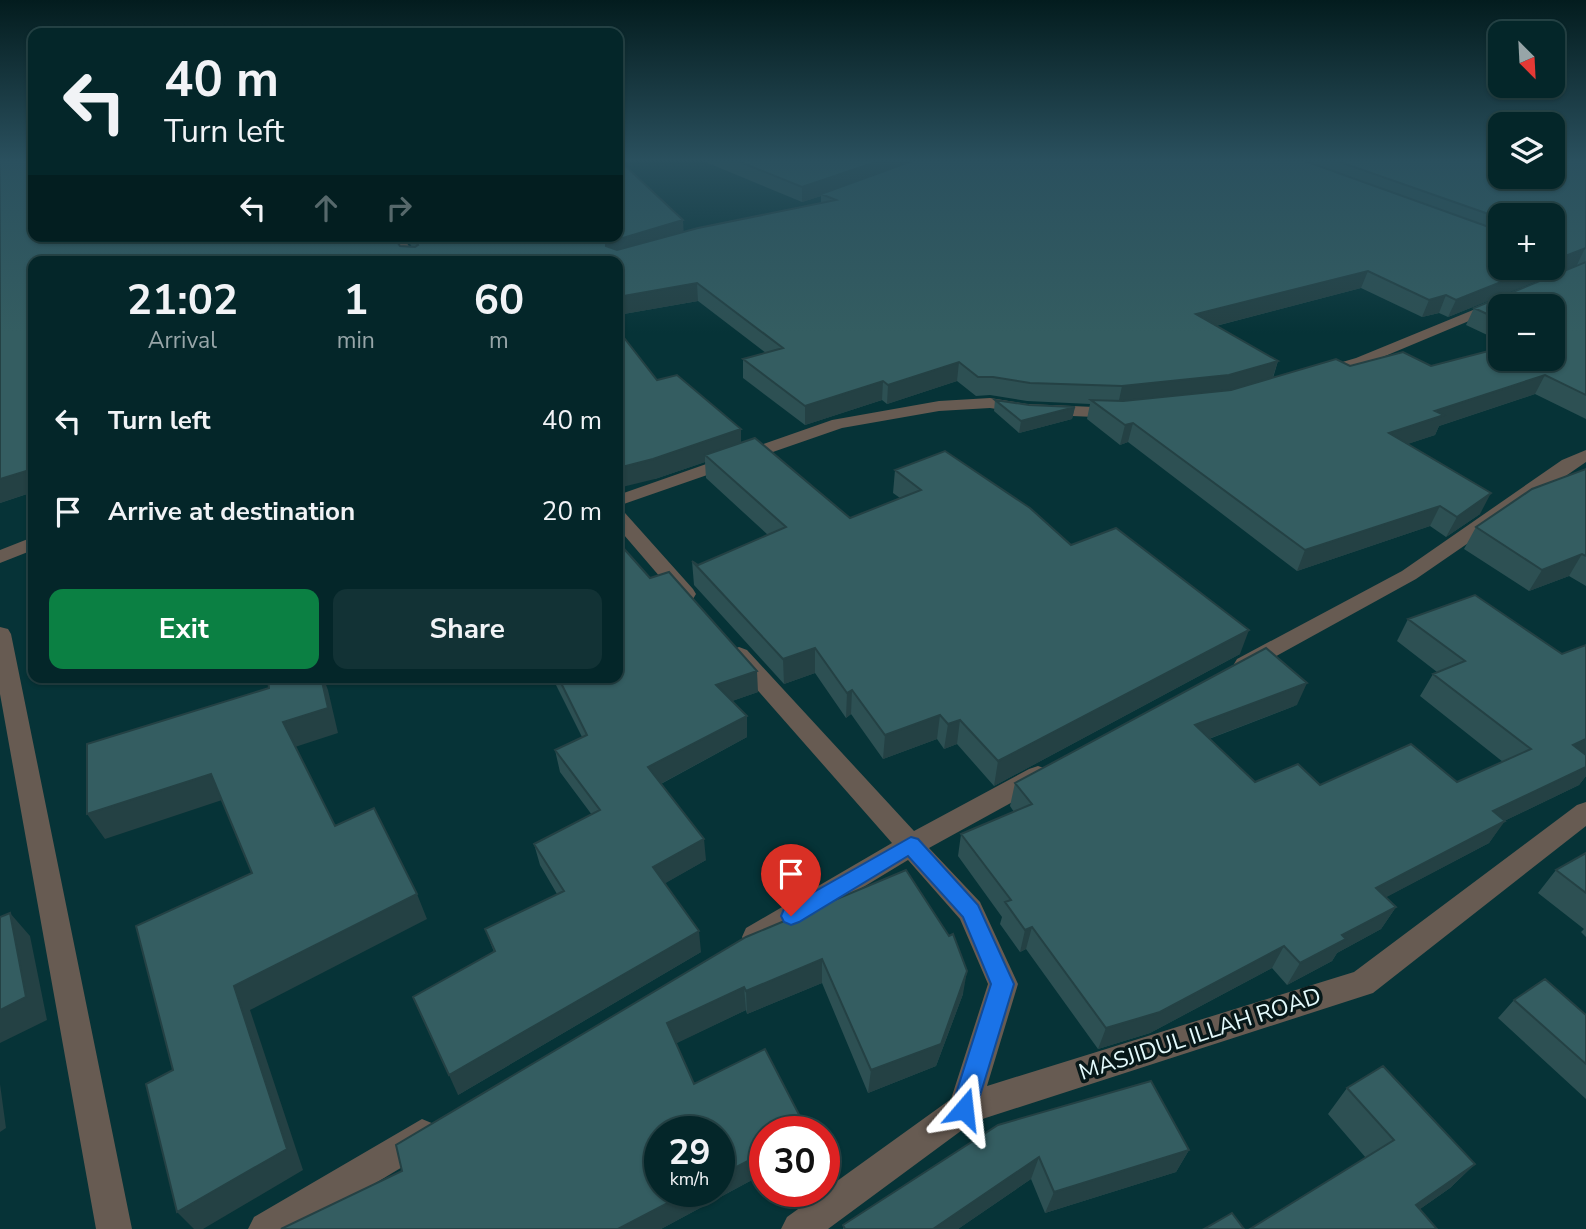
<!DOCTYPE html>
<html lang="en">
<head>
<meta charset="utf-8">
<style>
	body { margin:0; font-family:"Nunito Sans",sans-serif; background:#123235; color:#f1f3f6; height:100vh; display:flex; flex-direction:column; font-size:26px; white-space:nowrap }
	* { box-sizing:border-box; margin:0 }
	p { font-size:23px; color:#97a5a8 }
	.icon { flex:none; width:38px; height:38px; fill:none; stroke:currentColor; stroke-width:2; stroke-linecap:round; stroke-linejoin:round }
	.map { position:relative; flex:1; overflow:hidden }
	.panel { position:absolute; left:28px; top:256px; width:595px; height:427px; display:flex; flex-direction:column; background:#042629; border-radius:14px; box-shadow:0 2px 5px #0004,0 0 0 2px #254346 }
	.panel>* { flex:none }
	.top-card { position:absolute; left:28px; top:28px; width:595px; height:214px; border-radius:14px; box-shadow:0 2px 5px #0004,0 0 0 2px #254346; background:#042629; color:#f1f3f6; overflow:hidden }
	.needle { width:46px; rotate:156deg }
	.tools { position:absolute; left:1488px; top:21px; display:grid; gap:14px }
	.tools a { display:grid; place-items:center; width:77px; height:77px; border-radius:14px; background:#042629; box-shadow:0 2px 5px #0004,0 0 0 2px #254346; font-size:35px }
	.speed { position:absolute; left:644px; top:1116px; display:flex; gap:14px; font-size:35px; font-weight:700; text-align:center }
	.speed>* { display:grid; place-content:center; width:91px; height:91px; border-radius:50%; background:#042629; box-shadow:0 2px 5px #0004,0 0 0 2px #254346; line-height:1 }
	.speed small { font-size:18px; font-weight:400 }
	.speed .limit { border:10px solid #d22; background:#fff; color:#111 }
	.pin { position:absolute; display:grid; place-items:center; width:60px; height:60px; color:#fff; margin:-72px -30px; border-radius:50% 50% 50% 0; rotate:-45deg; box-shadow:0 0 7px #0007 }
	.pin .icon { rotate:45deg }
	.me { position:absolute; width:77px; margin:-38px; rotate:17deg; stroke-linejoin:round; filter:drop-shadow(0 0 5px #0008) }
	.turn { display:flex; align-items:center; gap:24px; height:147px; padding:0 21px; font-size:32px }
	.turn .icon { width:91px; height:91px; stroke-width:2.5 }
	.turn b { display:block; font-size:49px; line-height:60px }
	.lanes { display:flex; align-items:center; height:66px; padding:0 21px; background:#0003; justify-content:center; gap:35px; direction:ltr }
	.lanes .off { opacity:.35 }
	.eta { display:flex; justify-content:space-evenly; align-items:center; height:119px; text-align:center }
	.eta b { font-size:42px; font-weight:700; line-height:49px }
	.primary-button { display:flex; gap:14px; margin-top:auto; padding:14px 21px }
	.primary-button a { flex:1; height:80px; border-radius:14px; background:#0b8043; color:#fff; font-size:28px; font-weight:700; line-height:80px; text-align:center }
	.primary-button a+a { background:#123235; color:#f1f3f6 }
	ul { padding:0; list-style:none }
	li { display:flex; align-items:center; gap:21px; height:91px; padding:0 21px }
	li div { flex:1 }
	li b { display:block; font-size:26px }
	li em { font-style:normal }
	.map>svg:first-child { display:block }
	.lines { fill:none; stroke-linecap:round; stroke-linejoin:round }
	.minor { fill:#675b52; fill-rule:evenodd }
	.wall { fill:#2d5053; fill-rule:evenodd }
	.shaded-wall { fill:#244144 }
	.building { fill:#345d61; stroke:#244144; stroke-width:2 }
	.route { fill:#1a73e8; stroke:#114b97; stroke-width:2 }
	.labels { text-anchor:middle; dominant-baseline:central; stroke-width:7; stroke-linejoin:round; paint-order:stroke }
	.near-street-label { font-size:23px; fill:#e3f9fb; stroke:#071819 }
</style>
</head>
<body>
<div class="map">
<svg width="1586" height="1229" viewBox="0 0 1586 1229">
	<rect width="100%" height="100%" fill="#063337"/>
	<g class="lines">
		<path class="minor" d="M390,236H402L419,261H406Z
			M1495,301L1502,305L1500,308L1366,364L1320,378L1312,373L1315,370L1356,358Z
			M990,398L1027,404L1117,408L1125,413L1117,418L1027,414L990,408L939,411L842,428L618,506V495L832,420L939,401Z
			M1586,450V462L1416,579L1253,669L1245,672L1237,669L1234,664L1237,659L1402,571L1562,460Z
			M618,511L625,513L693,589L696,594L693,599H679L618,528Z
			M33,537V550L0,563V550Z
			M0,627L8,629L11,634L132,1229H96L0,694Z
			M739,647L747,650L914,831L1029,769L1038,766L1047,769L1050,776L1047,783L929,848L980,902L1018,984L987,1086L1354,972L1577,805L1586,802V826L1373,993L973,1122L828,1229H781L787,1217L951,1099L988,984L960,919L908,860L766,946L756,950L746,946L742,937L746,928L892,843L731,660L728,655L731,650Z
			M422,1119L434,1124L439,1136L434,1148L299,1229H248L254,1217Z"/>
	</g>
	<path class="wall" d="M0,161L400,246L412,247L405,236H618L684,232L821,203V196L802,202L703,161H1586V419L1535,394L1439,426L1435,435L1407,444L1480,514L1446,537L1430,526L1297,571L1128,442L1120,445L1087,419L1090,404L1027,401L990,395L976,396L957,381L887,404L882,400L805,425L743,378V359L766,353L698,301L618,315V261H33V492L0,503ZM1500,215H1552L1500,268ZM1577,265H1579L1474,308L1466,325L1500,341V306H1552V359L1431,366H1350L1273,378L1278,361L1216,326L1361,288L1422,317L1439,313L1448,317Z
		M657,380L741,429V443L850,518L900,498L893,493L895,470L1071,545L1240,654L994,786L957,744L944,749L937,739L883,759L851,714L846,718L815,673L784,684L694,585L692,561L698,565L768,535L706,478L705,462L655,479Z
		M995,400L1029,405L1075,407L1072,419L1019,433L994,411Z
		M1586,469V586L1569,576L1529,591L1464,549L1476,527Z
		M650,578L758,692L732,701L747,737L661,784L706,860L665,883L701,952L458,1095L494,952L485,929L557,894L540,865L534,844L592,815L560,772L555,750L582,737L552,677H618Z
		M1408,619L1562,654L1586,645V754H1585L1586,755V776L1579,785L1504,821L1489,843L1386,897L1396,907L1381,929L1337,953L1332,961L1287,985L1272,968L1150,1033L1098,1049L1026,949L1020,952L1000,924L1002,917L958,856L961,834L1014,812L1010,806L1015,783L1297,705L1209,739L1255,782L1320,785L1457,782L1503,762L1420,696L1433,674L1437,672L1397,641Z
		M1586,853V937L1581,932L1584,929L1538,893L1556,870Z
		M746,937L963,994L936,1066L868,1093L822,983L747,1014L746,1010L676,1043L694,1084L807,1130L806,1132H765V1173L661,1229H281L402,1171Z
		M1514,1000L1586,1015V1099L1498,1018Z
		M1347,1088L1475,1164L1450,1188L1420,1209L1366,1158L1328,1114Z
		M998,1125L1189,1150L1176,1172L1045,1213L1031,1179L958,1229H843V1225Z"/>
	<path class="shaded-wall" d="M879,161H920L821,194V196L802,202V187Z
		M683,220L684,237L608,260L606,243Z
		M1585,248L1577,265L1448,317L1456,300L1536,268H1552V261Z
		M1368,271L1361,288L1192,332L1196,314Z
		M697,283L698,301L618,315V297Z
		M1446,295L1439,313L1422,317L1429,300Z
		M1278,361L1272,379L1223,393L1118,405L1122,386Z
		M959,362L957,381L887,404L888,385Z
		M1545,375L1535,394L1439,426L1435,435L1381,453L1389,433L1435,411Z
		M883,381L882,400L805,425V406Z
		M1075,407L1072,419L1019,433L1021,421Z
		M1133,423L1128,442L1120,445L1125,425Z
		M741,429V449L705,455V462L655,479L618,488V468Z
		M33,469V492L0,503V479Z
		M1491,493L1480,514L1446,537L1457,517Z
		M1440,506L1430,526L1297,571L1305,550Z
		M1582,554L1569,576L1529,591L1542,570Z
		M1249,630L1240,654L994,786L998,761Z
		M815,648V673L784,684L783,659Z
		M757,671L758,692L718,706L716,685Z
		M321,677H323L328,690L338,733L295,747L283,722Z
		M430,677H441L431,681Z
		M1307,683L1297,705L1187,747L1195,725Z
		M852,690L851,714L846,718L847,693Z
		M940,715L937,739L883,759L885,735Z
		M747,716V737L651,789L648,767Z
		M960,720L957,744L944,749L948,724Z
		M1586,739V754L1556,768L1573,745Z
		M1586,767V776L1579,785L1477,834L1493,811Z
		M211,774L225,799L105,839L87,814Z
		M1505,821L1489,843L1362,910L1376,888Z
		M704,839L706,860L657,888L653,867Z
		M417,894L427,919L250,1010L303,1170L203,1229H194L177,1212L234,986Z
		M1396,907L1381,929L1337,953L1332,961L1287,985L1300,963L1342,935Z
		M10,913L30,936L47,1020L0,1043V1010Z
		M1032,927L1026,949L1020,952L1025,930Z
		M699,931L701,952L458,1095L449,1075Z
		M1284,946L1272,968L1150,1033L1098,1049L1106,1028Z
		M822,959V983L747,1014L746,991Z
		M967,971L963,994L936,1066L868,1093L871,1070Z
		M744,987L746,1010L671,1046L667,1023Z
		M0,1084L6,1128L0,1132Z
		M1189,1150L1176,1172L1045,1213L1054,1192Z
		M765,1152V1173L661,1229H618L689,1192H719V1176Z
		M1039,1157L1031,1179L958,1229H933Z
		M1475,1164L1450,1188L1393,1228L1416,1205Z"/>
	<path class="building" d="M0,161H33V236H393L400,246L415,247L418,245L412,236H618V161H620L683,220L606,243V246L617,250L698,228L836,200L821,194L912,161H1305L1500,231V268H1536L1456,300L1446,295L1429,300L1368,271L1196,314L1278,361L1229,375L1122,386L1030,383L993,377H978L959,362L888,385L883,381L805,406L743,359L783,348L697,283L618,297V261H33V469L0,479Z
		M738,161H879L802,187Z
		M1337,161H1500V177H1552V161H1586V248L1552,261V215H1500V218Z
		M1586,262V395L1545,375L1435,411L1444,415L1389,433L1491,493L1457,517L1440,506L1305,550L1133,423L1125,425L1091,400L1123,401L1231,390L1336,359L1350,366L1403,352L1431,366L1500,348V359H1552V306H1500V320L1474,308Z
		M618,330L657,380L677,375L741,429L653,459L618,468Z
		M995,400L1029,405L1075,407L1021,421Z
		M755,438L850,518L921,490L895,470L945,451L1030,508L1071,545L1116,528L1249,630L998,761L960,720L948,724L940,715L885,735L852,690L847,693L815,648L783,659L692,561L698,565L786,527L705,455Z
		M1586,469V556L1582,554L1542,570L1476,527L1532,489Z
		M618,542L650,578L669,572L757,671L716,685L747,716L648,767L704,839L653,867L699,931L449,1075L413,997L495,951L485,929L564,891L534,844L600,810L555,750L587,735L558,677H618Z
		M33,565V594L27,567Z
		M1475,595L1562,654L1586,645V739L1573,745L1586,755V767L1493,811L1505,821L1376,888L1396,907L1342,935L1346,939L1300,963L1284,946L1160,1012L1106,1028L1032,927L1025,930L1005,902L1011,900L961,834L1032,804L1015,783L1266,648L1307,683L1195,725L1255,782L1298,764L1320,785L1411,744L1457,782L1531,749L1433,674L1465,661L1408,619Z
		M277,677H321L328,708L283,722L335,826L374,808L417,894L234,986L287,1149L177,1212L146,1084L173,1070L136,926L252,873L211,774L87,814V744L269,688L268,680Z
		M1586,853V893L1556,870Z
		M906,870L949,936L953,934L967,971L941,1044L871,1070L822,959L746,991L744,987L667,1023L694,1084L765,1049L807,1130L802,1132H765V1152L719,1176V1132H660V1192H689L618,1229H281L402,1171L396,1145L746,937Z
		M10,913L26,997L0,1010V917Z
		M1545,979L1586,1015V1064L1514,1000Z
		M1383,1066L1475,1164L1416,1205L1437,1229H1250L1394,1140L1347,1088Z
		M1151,1081L1189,1150L1054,1192L1039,1157L933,1229H845L843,1225L998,1125Z
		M1232,1213L1244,1229H1204Z"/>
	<linearGradient id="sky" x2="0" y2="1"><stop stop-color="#031c1e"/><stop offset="0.48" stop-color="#2a505e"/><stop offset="1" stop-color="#2a505e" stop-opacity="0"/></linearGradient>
	<rect width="1586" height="333" fill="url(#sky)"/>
	<path class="route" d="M911,837L918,839L978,905L1014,984L976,1109L972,1118L964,1121L955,1118L951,1109L991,984L963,917L908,856L799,922L791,925L784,922L781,916L784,909Z"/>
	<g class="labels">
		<g class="near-street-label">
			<text transform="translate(1200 1034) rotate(-18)">MASJIDUL ILLAH ROAD</text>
		</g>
	</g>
</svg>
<div class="tools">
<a><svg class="needle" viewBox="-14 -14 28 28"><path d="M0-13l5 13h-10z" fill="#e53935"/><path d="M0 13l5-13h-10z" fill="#97a5a8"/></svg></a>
<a><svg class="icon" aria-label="layers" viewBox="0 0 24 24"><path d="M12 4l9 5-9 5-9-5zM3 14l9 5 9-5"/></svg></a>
<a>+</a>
<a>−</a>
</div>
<div class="speed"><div>29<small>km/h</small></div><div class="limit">30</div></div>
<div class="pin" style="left:791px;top:916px;background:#d93025"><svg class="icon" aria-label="arrive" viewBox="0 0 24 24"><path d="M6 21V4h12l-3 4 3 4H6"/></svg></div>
<svg class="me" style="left:964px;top:1109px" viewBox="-20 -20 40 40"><path d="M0-17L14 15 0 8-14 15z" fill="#1a73e8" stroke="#fff" stroke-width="4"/></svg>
<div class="top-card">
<div class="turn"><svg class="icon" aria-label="left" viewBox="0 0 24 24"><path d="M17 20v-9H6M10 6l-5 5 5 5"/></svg><div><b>40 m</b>Turn left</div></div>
<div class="lanes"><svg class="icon" aria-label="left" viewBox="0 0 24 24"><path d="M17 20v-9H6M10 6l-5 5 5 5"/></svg><svg class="icon off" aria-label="ahead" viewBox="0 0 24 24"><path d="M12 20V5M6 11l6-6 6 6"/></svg><svg class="icon off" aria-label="right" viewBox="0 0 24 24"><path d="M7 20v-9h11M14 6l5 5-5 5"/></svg></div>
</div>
<section class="panel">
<div class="eta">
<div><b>21:02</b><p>Arrival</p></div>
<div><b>1</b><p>min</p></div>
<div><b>60</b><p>m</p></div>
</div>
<ul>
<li><svg class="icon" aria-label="left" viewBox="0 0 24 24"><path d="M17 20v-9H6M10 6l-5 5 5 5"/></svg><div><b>Turn left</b></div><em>40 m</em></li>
<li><svg class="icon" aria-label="arrive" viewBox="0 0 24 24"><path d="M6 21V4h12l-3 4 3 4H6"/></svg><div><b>Arrive at destination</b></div><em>20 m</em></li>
</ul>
<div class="primary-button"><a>Exit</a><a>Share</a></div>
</section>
</div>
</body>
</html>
